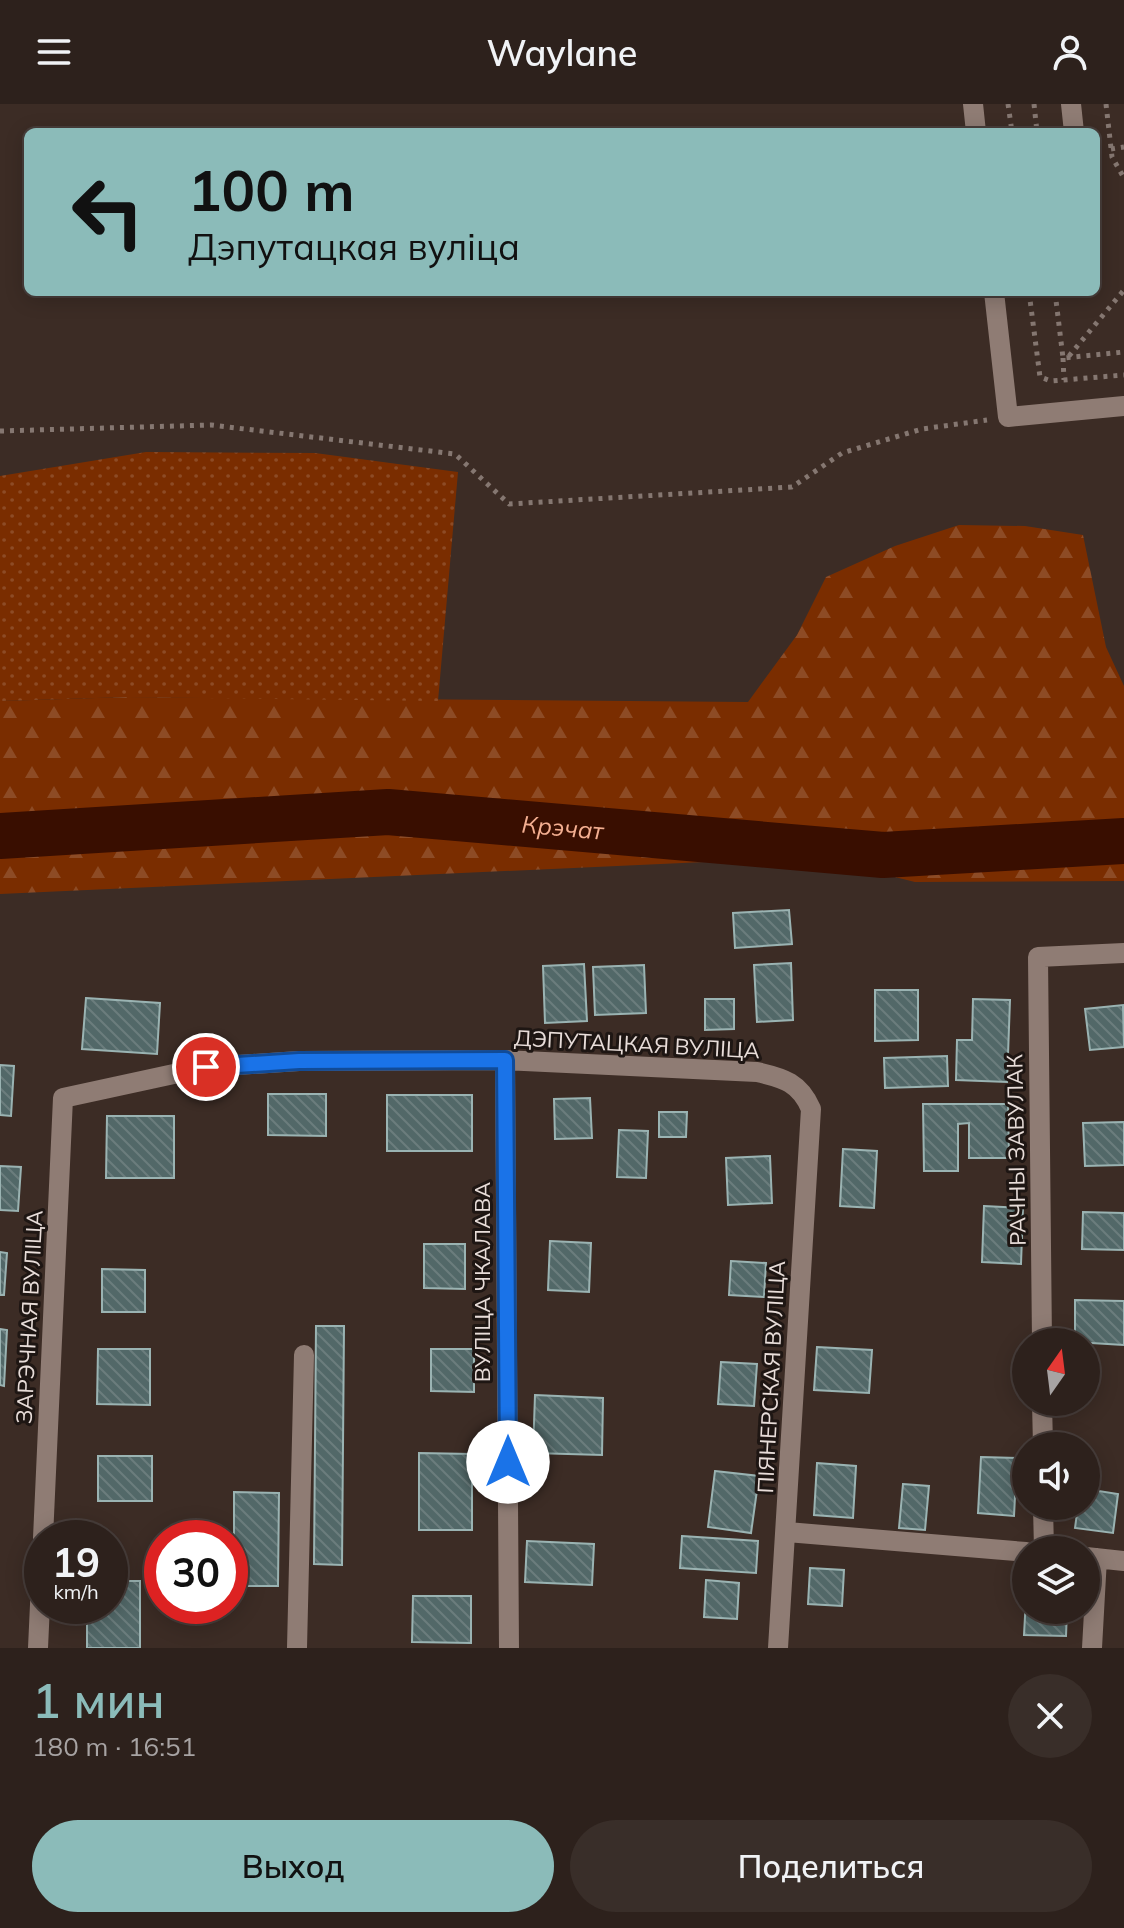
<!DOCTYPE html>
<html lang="ru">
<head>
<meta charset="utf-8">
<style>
	body { margin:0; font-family:Mulish,sans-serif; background:#392e29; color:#f1f3f6; height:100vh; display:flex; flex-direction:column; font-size:30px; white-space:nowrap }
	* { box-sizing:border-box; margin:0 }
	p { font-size:26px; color:#a7a3a3 }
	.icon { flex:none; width:44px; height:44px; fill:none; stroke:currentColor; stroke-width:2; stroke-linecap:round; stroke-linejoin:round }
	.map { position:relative; height:1544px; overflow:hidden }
	.panel { display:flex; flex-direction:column; background:#2d211c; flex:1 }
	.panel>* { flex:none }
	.top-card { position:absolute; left:24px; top:24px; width:1076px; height:168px; border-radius:12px; box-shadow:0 4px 20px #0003,0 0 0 2px #483e3b; background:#8bbbb9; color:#111; overflow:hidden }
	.needle { width:52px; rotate:14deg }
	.controls { position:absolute; left:1012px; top:1224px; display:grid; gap:16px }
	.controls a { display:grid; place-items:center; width:88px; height:88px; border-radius:50%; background:#2d211c; box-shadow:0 4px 20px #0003,0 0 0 2px #483e3b; font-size:40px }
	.speed { position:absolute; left:24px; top:1416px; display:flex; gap:16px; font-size:40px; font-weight:700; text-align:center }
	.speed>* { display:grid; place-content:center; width:104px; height:104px; border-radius:50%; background:#2d211c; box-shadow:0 4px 20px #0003,0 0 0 2px #483e3b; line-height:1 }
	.speed small { font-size:20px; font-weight:400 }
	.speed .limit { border:12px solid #d22; background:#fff; color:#111 }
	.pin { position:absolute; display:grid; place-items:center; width:68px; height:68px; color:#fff; margin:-34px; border:4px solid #fff; border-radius:50%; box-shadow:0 2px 8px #0007 }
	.me { position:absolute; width:88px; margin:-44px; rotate:0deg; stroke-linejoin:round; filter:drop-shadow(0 0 6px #0008) }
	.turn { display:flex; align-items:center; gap:28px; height:168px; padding:0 32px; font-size:36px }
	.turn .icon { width:104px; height:104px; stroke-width:2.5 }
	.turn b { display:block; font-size:56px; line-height:68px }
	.round { display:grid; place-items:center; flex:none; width:84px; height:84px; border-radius:42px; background:#392e29 }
	.head { display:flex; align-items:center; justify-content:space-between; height:136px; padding:0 32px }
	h1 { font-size:48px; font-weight:600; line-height:60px; color:#8bbbb9 }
	.button { display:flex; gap:16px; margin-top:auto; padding:16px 32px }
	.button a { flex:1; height:92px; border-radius:48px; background:#8bbbb9; color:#111; font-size:32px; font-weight:600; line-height:92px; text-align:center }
	.button a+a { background:#392e29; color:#f1f3f6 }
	header { display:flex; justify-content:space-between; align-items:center; height:104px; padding:0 32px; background:#2d211c; font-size:36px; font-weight:600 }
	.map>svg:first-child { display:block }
	.forest { fill:url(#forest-firs) }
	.garden { fill:url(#garden-dots) }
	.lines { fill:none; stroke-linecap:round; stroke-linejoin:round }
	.river { stroke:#390e00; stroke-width:46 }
	.building { fill:url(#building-back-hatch); stroke:#9ab3b2; stroke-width:2 }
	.path { stroke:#857771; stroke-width:5; stroke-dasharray:4 6; stroke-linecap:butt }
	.minor { stroke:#8f7c74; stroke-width:20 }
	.route-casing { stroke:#114b97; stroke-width:20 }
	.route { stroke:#1a73e8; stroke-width:14 }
	.labels { text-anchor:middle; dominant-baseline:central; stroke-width:6; stroke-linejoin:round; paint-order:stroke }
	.street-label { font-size:22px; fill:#e8ddd9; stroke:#1e1613 }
	.water-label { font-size:24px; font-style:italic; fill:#f4af91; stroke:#1e1613 }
</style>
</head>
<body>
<header><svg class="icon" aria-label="menu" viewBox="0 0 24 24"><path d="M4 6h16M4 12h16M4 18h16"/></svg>Waylane<svg class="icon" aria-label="person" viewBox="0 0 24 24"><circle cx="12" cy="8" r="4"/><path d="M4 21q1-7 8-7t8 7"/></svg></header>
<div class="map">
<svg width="1124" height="1544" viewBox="0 0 1124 1544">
	<defs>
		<pattern id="forest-firs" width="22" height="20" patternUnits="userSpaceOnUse" patternTransform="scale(2)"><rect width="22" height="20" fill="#7a2d00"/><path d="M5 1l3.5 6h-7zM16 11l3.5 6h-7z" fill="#8d4b25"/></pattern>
		<pattern id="garden-dots" width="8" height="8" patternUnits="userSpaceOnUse" patternTransform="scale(2)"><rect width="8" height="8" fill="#7a2d00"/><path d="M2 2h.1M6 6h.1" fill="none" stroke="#8d4b25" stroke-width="1.8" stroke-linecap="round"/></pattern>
		<pattern id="building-back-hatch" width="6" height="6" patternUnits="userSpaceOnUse" patternTransform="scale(2)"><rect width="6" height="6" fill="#526868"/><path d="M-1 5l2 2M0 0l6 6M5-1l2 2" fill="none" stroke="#6b7d7d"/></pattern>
	</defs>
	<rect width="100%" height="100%" fill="#3c2c25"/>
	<path class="forest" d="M959,421L1025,422L1083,431L1106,543L1124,582V777L915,778L814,753L0,790V597L128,593L748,598L797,531L826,473L895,442Z"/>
	<path class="garden" d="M146,348L315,349L458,368L438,597L128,593L0,597V372Z"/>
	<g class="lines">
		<path class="river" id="s1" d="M0,732L388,708L883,751L1124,737"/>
	</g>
	<path class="building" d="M789,806L792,840L735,844L733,809Z
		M791,859L793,916L757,918L754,861Z
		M584,860L587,917L545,919L543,862Z
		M644,861L646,909L595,911L593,863Z
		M875,886H918V936L875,937Z
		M86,894L160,899L157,950L82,945Z
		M705,895H734V925L705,926Z
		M973,895L1010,896L1007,978L956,976L957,936H972Z
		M1123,901L1124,943L1090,946L1085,905Z
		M947,952L948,982L885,984L884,954Z
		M0,961L14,962L11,1012L0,1011Z
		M268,990H326V1032L268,1031Z
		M387,991H472V1047H387Z
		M590,994L592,1034L555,1035L554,995Z
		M923,1000H1008L1009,1054H969V1019L958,1020V1067H924Z
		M659,1008H687L686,1033H659Z
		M107,1012H174V1074H106Z
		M1124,1018V1061L1085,1062L1083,1019Z
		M619,1026L648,1027L646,1074L617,1073Z
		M843,1045L877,1047L874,1104L840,1102Z
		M770,1052L772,1099L728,1101L726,1054Z
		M0,1062L21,1063L18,1107L0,1106Z
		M984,1102L1023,1104L1021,1160L982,1158Z
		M1083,1108L1124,1109V1146L1082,1145Z
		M550,1137L591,1139L589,1188L548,1186Z
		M424,1140H465V1185L424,1184Z
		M0,1148L7,1149L4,1191H0Z
		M731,1157L766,1159L764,1193L729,1191Z
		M102,1165L145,1166V1208H102Z
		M1075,1196L1124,1197V1241L1075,1238Z
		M316,1222H344L342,1461L314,1460Z
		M0,1225L7,1226L4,1282L0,1281Z
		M817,1243L872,1246L869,1289L814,1286Z
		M98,1245H150V1301L97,1300Z
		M431,1245H474V1288L431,1287Z
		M721,1258L757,1260L754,1302L718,1300Z
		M535,1291L603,1294L602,1351L533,1349Z
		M419,1349L472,1350V1426H419Z
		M98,1352H152V1397H98Z
		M981,1353L1017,1354L1014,1412L978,1409Z
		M817,1359L856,1362L853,1414L814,1411Z
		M715,1367L759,1372L751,1429L708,1423Z
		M903,1380L929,1382L925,1426L899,1424Z
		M1086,1385L1118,1390L1113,1429L1075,1424L1078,1402H1086Z
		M234,1388L279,1389L278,1482H234Z
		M682,1432L758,1437L756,1469L680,1464Z
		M527,1437L594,1440L592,1481L525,1478Z
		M810,1464L844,1466L842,1502L808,1500Z
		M706,1476L739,1479L737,1515L704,1513Z
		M110,1477H140V1544H87V1502H110Z
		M413,1492H471V1539L412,1538Z
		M1026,1494V1506H1067L1066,1532L1024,1531Z"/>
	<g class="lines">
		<path class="path" d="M1008,0L1012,28
			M1034,0L1037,28
			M1106,0L1112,53L1124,74
			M1111,45L1124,43
			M1029,188L1040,273L1051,277L1124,271
			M1055,188L1063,254L1124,248
			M1069,252L1124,186
			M1063,254L1064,276
			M0,327L211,321L455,350L509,400L792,383L842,349L922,325L987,316"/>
		<path class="minor" d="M973,0L976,28
			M1071,0L1074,28
			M994,188L1008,313L1124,302
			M505,956L509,1544
			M1042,1238L1038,853L1124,849
			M1042,1298L1043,1342
			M1043,1402L1044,1446
			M787,1428L1026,1448
			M43,1434L63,994L206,963L299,957L505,956L757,968C784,974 800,979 811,1005L778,1544
			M1086,1453L1124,1457
			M38,1544L42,1457
			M297,1544L304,1251
			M1092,1544L1097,1454"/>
	</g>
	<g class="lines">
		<defs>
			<path id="route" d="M206,963L299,957L505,956L508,1358"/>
		</defs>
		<use href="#route" class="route-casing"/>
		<use href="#route" class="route"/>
	</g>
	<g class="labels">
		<g class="street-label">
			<text transform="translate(637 940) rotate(3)">ДЭПУТАЦКАЯ ВУЛІЦА</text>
			<text transform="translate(1016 1046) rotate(-91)">РАЧНЫ ЗАВУЛАК</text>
			<text transform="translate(482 1178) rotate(-90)">ВУЛІЦА ЧКАЛАВА</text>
			<text transform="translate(29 1213) rotate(-87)">ЗАРЭЧНАЯ ВУЛІЦА</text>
			<text transform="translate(771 1273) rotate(-87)">ПІЯНЕРСКАЯ ВУЛІЦА</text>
		</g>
		<g class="water-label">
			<text stroke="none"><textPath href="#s1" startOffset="564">Крэчат</textPath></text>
		</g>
	</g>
</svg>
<div class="controls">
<a><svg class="needle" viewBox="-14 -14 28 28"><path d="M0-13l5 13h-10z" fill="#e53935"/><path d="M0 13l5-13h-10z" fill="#a7a3a3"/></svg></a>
<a><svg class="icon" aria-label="sound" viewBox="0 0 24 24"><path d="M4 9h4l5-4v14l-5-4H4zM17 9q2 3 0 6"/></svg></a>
<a><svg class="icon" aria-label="layers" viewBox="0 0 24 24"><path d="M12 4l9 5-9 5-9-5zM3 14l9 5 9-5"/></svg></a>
</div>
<div class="speed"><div>19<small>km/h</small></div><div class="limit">30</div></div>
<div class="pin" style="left:206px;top:963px;background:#d93025"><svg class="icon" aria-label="arrive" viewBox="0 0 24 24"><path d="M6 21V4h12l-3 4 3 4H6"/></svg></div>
<svg class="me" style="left:508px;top:1358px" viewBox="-20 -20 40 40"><circle r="19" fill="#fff"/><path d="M0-13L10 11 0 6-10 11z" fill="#1a73e8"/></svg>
<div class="top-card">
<div class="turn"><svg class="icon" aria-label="left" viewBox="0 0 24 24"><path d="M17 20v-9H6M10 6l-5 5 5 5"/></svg><div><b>100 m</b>Дэпутацкая вуліца</div></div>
</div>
</div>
<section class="panel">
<div class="head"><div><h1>1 мин</h1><p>180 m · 16:51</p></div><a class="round"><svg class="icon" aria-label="close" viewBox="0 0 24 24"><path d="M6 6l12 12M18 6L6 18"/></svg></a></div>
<div class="button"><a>Выход</a><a>Поделиться</a></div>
</section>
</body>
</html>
